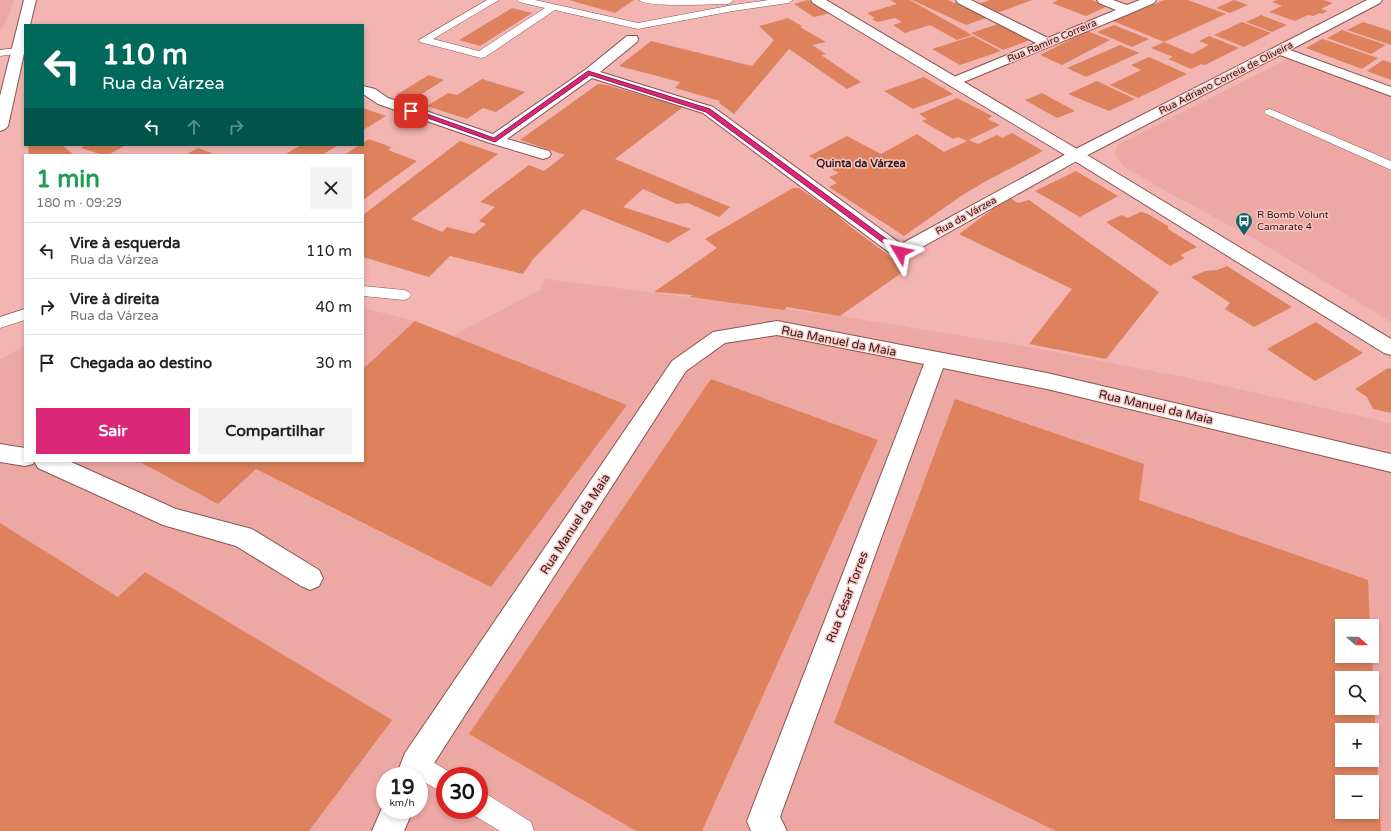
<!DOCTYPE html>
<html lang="pt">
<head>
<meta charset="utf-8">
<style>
	body { margin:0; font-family:"Varela Round",sans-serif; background:#f2f2f2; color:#202124; height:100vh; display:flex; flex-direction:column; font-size:15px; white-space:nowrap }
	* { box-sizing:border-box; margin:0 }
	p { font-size:13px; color:#757577 }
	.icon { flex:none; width:22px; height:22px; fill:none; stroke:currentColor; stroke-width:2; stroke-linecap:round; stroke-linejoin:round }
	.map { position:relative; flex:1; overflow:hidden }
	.panel { position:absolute; left:24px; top:154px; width:340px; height:308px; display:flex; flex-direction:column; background:#fff; border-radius:0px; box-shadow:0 2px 6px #0003 }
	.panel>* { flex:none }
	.hud { position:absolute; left:24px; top:24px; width:340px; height:122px; border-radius:0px; box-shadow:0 2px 6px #0003; background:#00695c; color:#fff; overflow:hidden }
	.needle { width:26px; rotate:110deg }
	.controls { position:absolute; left:1335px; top:619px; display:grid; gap:8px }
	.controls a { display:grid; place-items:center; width:44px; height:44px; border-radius:0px; background:#fff; box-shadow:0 2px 6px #0003; font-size:20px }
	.speed { position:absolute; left:376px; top:767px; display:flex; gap:8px; font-size:20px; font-weight:700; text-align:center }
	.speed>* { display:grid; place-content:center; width:52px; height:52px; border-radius:50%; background:#fff; box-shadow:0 2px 6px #0003; line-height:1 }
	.speed small { font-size:10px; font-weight:400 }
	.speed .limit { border:6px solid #d22; background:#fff; color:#111 }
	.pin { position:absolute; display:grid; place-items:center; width:34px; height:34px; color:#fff; margin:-17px; border-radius:8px; box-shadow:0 2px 6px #0006 }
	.me { position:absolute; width:44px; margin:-22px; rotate:306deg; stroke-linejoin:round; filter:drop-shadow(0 0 3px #0008) }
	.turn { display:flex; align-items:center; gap:14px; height:84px; padding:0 12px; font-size:18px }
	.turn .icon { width:52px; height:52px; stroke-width:2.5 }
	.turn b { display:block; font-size:28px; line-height:34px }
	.lanes { display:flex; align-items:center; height:38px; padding:0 12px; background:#0003; justify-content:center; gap:20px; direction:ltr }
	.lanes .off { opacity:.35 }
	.round { display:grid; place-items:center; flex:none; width:42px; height:42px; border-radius:0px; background:#f2f2f2 }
	.overview { display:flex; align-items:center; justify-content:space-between; height:68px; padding:0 12px }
	h1 { font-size:24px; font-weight:700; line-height:30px; color:#1e9e55 }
	.action { display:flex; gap:8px; margin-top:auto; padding:8px 12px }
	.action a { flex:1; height:46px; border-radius:0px; background:#db2777; color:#fff; font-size:16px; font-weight:700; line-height:46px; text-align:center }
	.action a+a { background:#f2f2f2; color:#202124 }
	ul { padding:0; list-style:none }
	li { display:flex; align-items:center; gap:12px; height:56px; padding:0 12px; border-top:1px solid #e0e0e0 }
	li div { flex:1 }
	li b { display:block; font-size:15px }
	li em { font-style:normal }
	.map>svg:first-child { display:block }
	.built { fill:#eda8a4; fill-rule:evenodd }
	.building { fill:#dd825d; fill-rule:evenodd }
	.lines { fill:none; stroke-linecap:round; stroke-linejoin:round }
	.lane-casing { stroke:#895452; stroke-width:1 }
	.street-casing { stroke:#895452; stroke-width:2 }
	.secondary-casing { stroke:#895452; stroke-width:2 }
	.lane { fill:#fff; fill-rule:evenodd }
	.street { fill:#fff; fill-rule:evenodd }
	.secondary { fill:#fff; fill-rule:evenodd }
	.route { fill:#db2777; stroke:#8e194d }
	.labels { text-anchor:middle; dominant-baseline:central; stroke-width:3; stroke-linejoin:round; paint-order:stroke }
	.far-street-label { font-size:10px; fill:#311a1a; stroke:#f8c6c3 }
	.far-poi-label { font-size:10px; fill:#311a1a; stroke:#f8c6c3; text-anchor:start }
	.far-neighbourhood-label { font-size:11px; font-weight:bold; fill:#311a1a; stroke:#f8c6c3 }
	.street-label { font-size:12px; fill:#311a1a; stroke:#f8c6c3 }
</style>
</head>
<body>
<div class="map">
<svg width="1391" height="831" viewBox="0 0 1391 831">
	<rect width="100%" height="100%" fill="#f2b5b2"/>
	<path class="built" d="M0,0H14L5,24L0,29Z
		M1288,59H1292L1391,96V322L1255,239L1169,193L1123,166L1115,155L1117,145Z
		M545,279L840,316L1024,346L1184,377L1391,423V831H0V359L25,346V461H363V308L415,321L452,336L540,290ZM1342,626H1372V656H1342ZM1342,678H1372V708H1342ZM1342,730H1372V760H1342ZM385,776H419V810H385ZM445,776H479V810H445ZM1342,782H1372V812H1342Z"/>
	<path class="building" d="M569,0H634L615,13Z
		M808,0L830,13L814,17L794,4Z
		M890,0H910L972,35L957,40L930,25L905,33L893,25L902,22L895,18L877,22L872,19L875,18L867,13L897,4Z
		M912,0H948L954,3L957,2L989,17L966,25Z
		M990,0H1032L997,13L978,4Z
		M1058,0H1092L1108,6L1086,16L1052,3Z
		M1165,0H1188L1226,14L1164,42L1113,21Z
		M1234,0L1248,5L1230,13L1216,8Z
		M1277,0H1323L1333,3L1321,9L1327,11L1322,14L1320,13L1313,16L1308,15L1295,21L1269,12L1282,6L1272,2Z
		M512,8L532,13L480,46L459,40Z
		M1261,15L1287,25L1272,32L1246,22Z
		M788,18L802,26L800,27L826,42L812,45L826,54L821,55L861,82L847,89L789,49L734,114L719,103L720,101L675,88L680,82L619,66L651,41L752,66L774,40L759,26Z
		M1242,22L1271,33L1244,47L1214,35Z
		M1363,22L1391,31V45L1347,30Z
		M1001,23L1033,39L1003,50L971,33Z
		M1114,25L1149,39L1132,47L1097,32Z
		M1342,30L1386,45L1371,54L1327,38Z
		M1087,31L1110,40L1062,65L1040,55Z
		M973,36L1001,51L960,65L932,49Z
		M1209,36L1239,48L1205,65L1201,64L1191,69L1168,59L1173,57L1151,48L1164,42L1192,54L1209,45L1199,41Z
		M1322,39L1326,40L1378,58L1362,69L1306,48Z
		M1120,45L1139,53L1086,77L1067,68Z
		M1149,57L1187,74L1138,98L1110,85L1141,70L1131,65Z
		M1383,60L1391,63V80L1367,71Z
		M429,75L444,80L412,100L396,95Z
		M924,77L953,94L913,109L884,91Z
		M482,79L525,92L496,112L483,108L467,119L427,106L448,93L457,95Z
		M1097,81L1135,99L1109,111L1068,94Z
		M598,84L607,85L683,107L615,159L730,207L719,217L688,203L677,204L643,189L623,207L691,229L668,243L583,209L533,259L523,274L450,256L429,277L363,257V215L460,141L498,154L411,219L442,232L447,227L474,234L486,224L479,221L495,207L480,202L529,165L544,171L565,155L520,140Z
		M1042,93L1075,111L1057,118L1025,100Z
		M957,98L992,116L988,119L1000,125L969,140L978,144L997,135L1002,138L1012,133L1043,151L988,180L961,196L904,236L829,187L837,183L829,177L839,173L809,156L847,136L881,154L917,134L944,152L967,141L958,137L953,139L922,121L927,119L919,114Z
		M363,108L386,116L363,130Z
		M369,139L391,147L388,150L417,161L363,200V155H344L360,145H363V143Z
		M28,145H62L74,155H29Z
		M85,145H126L108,155H103L81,148Z
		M301,145H338L322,155H284Z
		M198,148L214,154L212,155H185Z
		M1076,171L1118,196L1080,217L1035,191Z
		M793,188H799L829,209H831L848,225L907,269L840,316L787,307L784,310L690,297L693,295L654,292L717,248L705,239Z
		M1009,197L1018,203L1029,200L1159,292L1106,359L1029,344L1072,289L959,234Z
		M1141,212L1148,214L1168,226V229L1197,247L1180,255L1185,258L1170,266L1106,222L1122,215L1127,218Z
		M1227,266L1257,285L1292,307L1254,327L1225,309L1230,303L1191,277L1205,271L1217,270Z
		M415,321L627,405L491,587L256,469L218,504L138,461H363V369Z
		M1316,322L1363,353L1315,381L1267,349Z
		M1388,368L1391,369V413L1373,409L1367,397L1355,389Z
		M711,379L878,440L702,831H636L469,734Z
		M955,399L1144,464L1139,500L1368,580L1370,626H1342V656H1372L1373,678H1342V708H1372V683H1373L1381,831H1056L834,723ZM1342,730H1372V760H1342ZM1342,782H1372V812H1342Z
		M0,523L118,597L145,572L392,720L309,831H0Z"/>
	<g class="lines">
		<defs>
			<path id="lane" d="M487,0H499L433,39L479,51L545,8L519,2L517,0H535L638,23L733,5L769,0H793L788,3L733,11L638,29L555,10L485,57L481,58L420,42L419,40Z
				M639,0H732L733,1L728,4C713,4 647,8 639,0Z
				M18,48L23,51L22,53L0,56V50Z
				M1270,109L1391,161V170L1266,114L1264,112L1266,110Z
				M363,286L404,290L409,292L411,295L409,298L404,300L363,296Z
				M25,309V320L0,328V317Z
				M416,752L453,774L454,776H445V794L419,779V776C410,776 408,772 404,764L408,756Z
				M479,792L488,795L531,822L534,831H500L470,813L469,810H479Z"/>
			<path id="street" d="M24,0H36L30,25H25V49L8,126L5,129L0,131V96Z
				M956,0H971L1048,38L1116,10L1099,3L1097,0H1113L1127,5L1140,0H1156L1154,3L1131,13L954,86L949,85L947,82L949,79L1036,43L958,3Z
				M1367,0H1382L1380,3L1290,50L1391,87V96L1280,55L1082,158L906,256L900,258L894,256L703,113L592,78L507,139L549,151L551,154L549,157L543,159L490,143L378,104L363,94V86L375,89L388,98L493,134L585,70L627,36H637L638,39L637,42L600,72L713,107L901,244L1070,152Z
				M777,321L1047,373L1391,454V472L1047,389L943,368L780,817L787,831H751L747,821L924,364L777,335L725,343L686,371L427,774L422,787L419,788V776H396L405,753L672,361L713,332Z
				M0,444L25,448V461H34L33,464L25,466L0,462Z
				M34,461H69L176,509L252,529L319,570L323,578L319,586L310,590L301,586L236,546L163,525L38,468Z
				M385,801V810H413L404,831H372Z"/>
			<path id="secondary" d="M811,0H826L1082,152L1391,339V355L1384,353L1070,158L813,3Z"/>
		</defs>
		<use href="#lane" class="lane-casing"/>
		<use href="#street" class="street-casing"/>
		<use href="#secondary" class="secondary-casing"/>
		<use href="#lane" class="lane"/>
		<use href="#street" class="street"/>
		<use href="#secondary" class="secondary"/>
	</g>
	<path class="route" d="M588,71L710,109L904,252L900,254L897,253L706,112L590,75L495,142L408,111L413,109L494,138Z"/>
	<defs>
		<symbol id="bus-pin" viewBox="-11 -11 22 30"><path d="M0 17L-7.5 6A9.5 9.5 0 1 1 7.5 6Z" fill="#156469" stroke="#f8c6c3"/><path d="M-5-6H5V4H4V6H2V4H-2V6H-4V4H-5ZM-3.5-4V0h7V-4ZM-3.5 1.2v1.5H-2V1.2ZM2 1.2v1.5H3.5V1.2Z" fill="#fff"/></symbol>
	</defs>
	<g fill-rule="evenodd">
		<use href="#bus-pin" x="1234" y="211" width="20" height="27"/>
	</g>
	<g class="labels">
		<g class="far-street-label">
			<text transform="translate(1052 41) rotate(-23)">Rua Ramiro Correira</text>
			<text transform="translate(1226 78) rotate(-27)">Rua Adriano Correia de Oliveira</text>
			<text transform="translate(966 216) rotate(-29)">Rua da Várzea</text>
		</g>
		<g class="far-poi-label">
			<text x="1257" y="215">R Bomb Volunt<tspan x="1257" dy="12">Camarate 4</tspan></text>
		</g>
		<g class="far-neighbourhood-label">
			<text x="861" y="163">Quinta da Várzea</text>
		</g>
		<g class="street-label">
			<text transform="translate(839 341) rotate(11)">Rua Manuel da Maia</text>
			<text transform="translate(1156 407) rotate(13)">Rua Manuel da Maia</text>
			<text transform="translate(575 524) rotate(-57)">Rua Manuel da Maia</text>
			<text transform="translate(847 597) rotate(-69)">Rua César Torres</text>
		</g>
	</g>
</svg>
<div class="controls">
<a><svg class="needle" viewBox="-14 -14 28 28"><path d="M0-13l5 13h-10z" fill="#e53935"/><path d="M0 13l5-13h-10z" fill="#757577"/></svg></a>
<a><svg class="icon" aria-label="search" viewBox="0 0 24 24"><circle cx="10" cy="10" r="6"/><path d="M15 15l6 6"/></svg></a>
<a>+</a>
<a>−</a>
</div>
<div class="speed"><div>19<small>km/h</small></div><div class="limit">30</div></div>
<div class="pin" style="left:411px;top:111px;background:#d93025"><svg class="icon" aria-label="arrive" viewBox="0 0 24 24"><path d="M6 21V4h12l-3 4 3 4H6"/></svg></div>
<svg class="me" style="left:900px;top:252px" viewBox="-20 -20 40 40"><path d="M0-17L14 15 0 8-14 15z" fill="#db2777" stroke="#fff" stroke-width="4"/></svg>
<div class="hud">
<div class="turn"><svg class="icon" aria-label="left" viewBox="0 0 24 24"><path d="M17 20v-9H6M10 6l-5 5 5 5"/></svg><div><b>110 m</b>Rua da Várzea</div></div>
<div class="lanes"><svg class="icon" aria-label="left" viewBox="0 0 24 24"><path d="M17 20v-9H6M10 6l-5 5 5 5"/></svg><svg class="icon off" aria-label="ahead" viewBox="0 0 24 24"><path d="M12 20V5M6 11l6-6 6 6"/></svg><svg class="icon off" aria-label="right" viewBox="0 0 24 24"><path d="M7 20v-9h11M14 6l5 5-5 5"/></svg></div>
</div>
<section class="panel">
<div class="overview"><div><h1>1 min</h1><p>180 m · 09:29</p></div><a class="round"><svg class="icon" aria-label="close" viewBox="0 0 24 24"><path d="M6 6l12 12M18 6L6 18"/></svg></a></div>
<ul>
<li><svg class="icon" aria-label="left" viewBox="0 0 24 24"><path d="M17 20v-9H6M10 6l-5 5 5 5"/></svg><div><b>Vire à esquerda</b><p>Rua da Várzea</p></div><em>110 m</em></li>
<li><svg class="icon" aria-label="right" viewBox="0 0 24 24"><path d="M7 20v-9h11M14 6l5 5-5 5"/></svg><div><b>Vire à direita</b><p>Rua da Várzea</p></div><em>40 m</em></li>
<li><svg class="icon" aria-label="arrive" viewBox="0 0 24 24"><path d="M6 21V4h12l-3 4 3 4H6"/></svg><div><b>Chegada ao destino</b></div><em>30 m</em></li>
</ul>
<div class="action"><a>Sair</a><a>Compartilhar</a></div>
</section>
</div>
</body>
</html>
